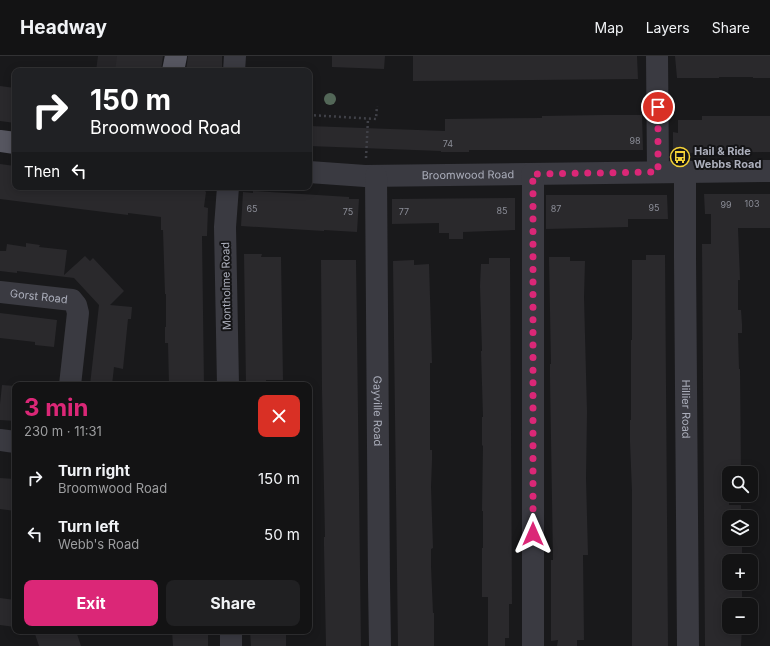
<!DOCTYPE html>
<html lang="en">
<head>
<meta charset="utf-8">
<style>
	body { margin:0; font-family:Inter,sans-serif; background:#202022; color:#f1f3f6; height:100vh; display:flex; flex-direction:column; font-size:15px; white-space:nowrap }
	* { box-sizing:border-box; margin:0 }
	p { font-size:13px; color:#9d9ea0 }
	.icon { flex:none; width:22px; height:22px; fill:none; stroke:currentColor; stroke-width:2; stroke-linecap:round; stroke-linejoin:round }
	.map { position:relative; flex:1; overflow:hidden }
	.details { position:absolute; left:12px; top:326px; width:300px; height:252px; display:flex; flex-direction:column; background:#131314; border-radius:8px; box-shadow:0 2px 10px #0003,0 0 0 1px #323234 }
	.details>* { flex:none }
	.guide { position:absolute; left:12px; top:12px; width:300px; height:122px; border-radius:8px; box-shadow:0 2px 10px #0003,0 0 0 1px #323234; background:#202124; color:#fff; overflow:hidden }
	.fabs { position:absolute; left:722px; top:410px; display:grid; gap:8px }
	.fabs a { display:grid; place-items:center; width:36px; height:36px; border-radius:8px; background:#131314; box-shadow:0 2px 10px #0003,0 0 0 1px #323234; font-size:20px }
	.pin { position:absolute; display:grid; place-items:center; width:34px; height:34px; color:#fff; margin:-17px; border:2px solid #fff; border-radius:50%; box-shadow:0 1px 4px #0007 }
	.me { position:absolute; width:44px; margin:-22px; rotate:0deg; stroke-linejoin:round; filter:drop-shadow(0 0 3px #0008) }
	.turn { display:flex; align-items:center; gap:14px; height:84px; padding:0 12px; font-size:18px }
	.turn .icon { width:52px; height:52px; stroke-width:2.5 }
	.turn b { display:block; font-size:28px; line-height:34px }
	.then { display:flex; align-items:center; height:38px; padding:0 12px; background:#0003; gap:8px; font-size:15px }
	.round { display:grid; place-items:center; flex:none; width:42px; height:42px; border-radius:8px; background:#202022 }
	.headline { display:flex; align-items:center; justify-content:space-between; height:68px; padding:0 12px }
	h1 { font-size:24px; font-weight:700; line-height:30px; color:#db2777 }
	.action { display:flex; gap:8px; margin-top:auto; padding:8px 12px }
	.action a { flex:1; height:46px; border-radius:8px; background:#db2777; color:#fff; font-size:16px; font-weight:700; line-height:46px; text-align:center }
	.action a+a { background:#202022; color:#f1f3f6 }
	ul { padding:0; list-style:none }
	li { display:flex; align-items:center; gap:12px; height:56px; padding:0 12px }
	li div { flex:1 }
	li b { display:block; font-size:15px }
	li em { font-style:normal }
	header { display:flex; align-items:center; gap:24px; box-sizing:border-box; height:56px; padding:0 20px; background:#131314; border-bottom:1px solid #323234 }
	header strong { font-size:19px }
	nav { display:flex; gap:22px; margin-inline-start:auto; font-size:14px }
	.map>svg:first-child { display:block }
	.built { fill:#262528 }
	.building { fill:#2a292c }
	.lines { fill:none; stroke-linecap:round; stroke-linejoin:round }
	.path { stroke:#404148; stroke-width:2.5; stroke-dasharray:2 3; stroke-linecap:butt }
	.minor { stroke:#3a3a41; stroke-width:22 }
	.major { stroke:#565660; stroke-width:22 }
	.tree { fill:#536758 }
	.route { stroke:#db2777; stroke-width:7; stroke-dasharray:0 12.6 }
	.labels { text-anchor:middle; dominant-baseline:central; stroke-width:4; stroke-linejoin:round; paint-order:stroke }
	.number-label { font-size:9px; fill:#8b8d97 }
	.poi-label { font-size:11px; font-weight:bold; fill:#abaebb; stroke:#141416; text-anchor:start }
	.street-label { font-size:11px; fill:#abaebb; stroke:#141416 }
</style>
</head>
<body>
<header>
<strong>Headway</strong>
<nav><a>Map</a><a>Layers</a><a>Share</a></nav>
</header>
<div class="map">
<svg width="770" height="590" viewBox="0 0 770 590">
	<rect width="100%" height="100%" fill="#19191b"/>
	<path class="built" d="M98,0H155L153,15H96Z"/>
	<path class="building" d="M117,0H163L161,15H115Z
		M188,0H222V15H186Z
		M332,0H385L384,13L332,11Z
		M413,0H637L638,23L413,25Z
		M675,0H770V22H753V21H719V22H677Z
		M0,30L15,32V67L0,65Z
		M603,59H642L643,94H469V96H441V95L309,90V70L445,75V63L542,62V60Z
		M702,60H770V96L673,97V76L678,77V64H702Z
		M0,108L15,110V131H197L202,132L206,136L204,151L208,152L207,180H202L204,329H169L168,287H165V271H166V238H165L163,174H161V161L128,157V159L0,143Z
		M253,135L349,141V143H359L357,176L324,174V175L241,170L243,136L253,137Z
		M704,138H770V172H738L740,224H738V254H741L742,268V277H738L739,313H740L741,417H729V449H741V461H729V483H742V505H729V527H742V545H729V571H742L741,590H705L702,188H711V158H705Z
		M546,139H667L668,163H628V171L546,173Z
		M515,142V174L463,176V183H449V177H439V167L392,168V143Z
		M26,187L40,189L39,191L67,194L64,219L85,200L90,205L93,202L124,235L110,249L132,251L131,263H128L123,313L114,311L112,329H90L99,249L74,222L17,215V217L0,215V195H6L7,188L26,191Z
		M244,198H262L261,201H281L283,324H266V329H246Z
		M646,199H665L668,590H632V435L630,386V364H631V284H632V204H646Z
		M549,201H570V205H585L584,241L587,356L586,422L588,499H583L584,584H577V590H557L558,584L551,585V504H553L550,321V308H551Z
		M489,202H510L512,548H509V582H505V590H488V541H482V492H483V455H482L483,389L482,390V361H483L481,295H482L480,230L481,208H489Z
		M321,204H356L361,590H326L324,490V481H325L322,334Z
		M414,204V209L429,208L432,307H430V394H432V404L431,431L433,492L431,493V510L433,557H434V590H398L393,205Z
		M0,257L57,264L54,291L35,289V286L0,282Z
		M2,329L15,330V365L0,364V348Z
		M0,422L15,423V455L0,453Z
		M0,542L15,544V571L0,569Z
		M34,575H76L81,590H39Z
		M172,575H208V590H173Z
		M250,575H286V590H251Z"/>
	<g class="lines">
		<path class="path" d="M309,59L376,63L377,50
			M366,102L368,63"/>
		<g class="minor">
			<path d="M657,0L658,116"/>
			<path d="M234,15L235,0"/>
			<path id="s1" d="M309,116L365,120L770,115"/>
			<path id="s2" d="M685,116V201L688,590"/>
			<path d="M532,118L533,127V590"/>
			<path id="s3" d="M376,120L379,526L380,590"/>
			<path id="s4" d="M0,236L72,244L76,249L78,257L70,329"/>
			<path d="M228,329L225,171L228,131"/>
			<path d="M0,384L15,386"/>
			<path d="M231,575V590"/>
		</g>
		<path class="major" d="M173,15L176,0
			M0,85L15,87"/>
	</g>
	<circle class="tree" cx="330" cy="43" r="6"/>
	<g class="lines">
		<path class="route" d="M533,478V127L532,118L658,116V51"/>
	</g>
	<defs>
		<symbol id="bus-ring" viewBox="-11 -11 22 22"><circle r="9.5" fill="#141416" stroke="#f5d337" stroke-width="1.5"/><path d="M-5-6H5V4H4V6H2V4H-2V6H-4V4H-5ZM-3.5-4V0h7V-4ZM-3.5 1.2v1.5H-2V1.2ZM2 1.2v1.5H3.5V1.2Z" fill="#f5d337"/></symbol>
	</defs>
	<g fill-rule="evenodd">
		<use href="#bus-ring" x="669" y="90" width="22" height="22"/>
	</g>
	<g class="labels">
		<g class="number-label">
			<text x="635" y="84">98</text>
			<text x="448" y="87">74</text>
			<text x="752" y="147">103</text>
			<text x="726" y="148">99</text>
			<text x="654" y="151">95</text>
			<text x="252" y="152">65</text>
			<text x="556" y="152">87</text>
			<text x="502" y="154">85</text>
			<text x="348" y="155">75</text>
			<text x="404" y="155">77</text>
		</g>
		<g class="poi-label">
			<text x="694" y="95">Hail &amp; Ride<tspan x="694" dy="13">Webbs Road</tspan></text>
		</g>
		<g class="street-label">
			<text stroke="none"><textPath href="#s1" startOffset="159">Broomwood Road</textPath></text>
			<text transform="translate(226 230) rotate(-91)">Montholme Road</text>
			<text stroke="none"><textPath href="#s4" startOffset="39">Gorst Road</textPath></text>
			<text stroke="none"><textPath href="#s2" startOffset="237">Hillier Road</textPath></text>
			<text stroke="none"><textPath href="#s3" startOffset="235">Gayville Road</textPath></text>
		</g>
	</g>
</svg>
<div class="fabs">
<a><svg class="icon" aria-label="search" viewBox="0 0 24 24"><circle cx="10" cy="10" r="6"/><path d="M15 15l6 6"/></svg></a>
<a><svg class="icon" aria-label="layers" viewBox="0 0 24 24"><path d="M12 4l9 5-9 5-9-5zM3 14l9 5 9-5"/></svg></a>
<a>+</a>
<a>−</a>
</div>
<div class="pin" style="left:658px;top:51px;background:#d93025"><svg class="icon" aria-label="arrive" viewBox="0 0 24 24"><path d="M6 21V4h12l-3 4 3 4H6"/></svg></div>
<svg class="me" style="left:533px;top:478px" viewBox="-20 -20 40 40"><path d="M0-17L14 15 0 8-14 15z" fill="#db2777" stroke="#fff" stroke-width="4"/></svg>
<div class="guide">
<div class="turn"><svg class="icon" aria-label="right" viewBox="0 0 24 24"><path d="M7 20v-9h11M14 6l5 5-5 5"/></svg><div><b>150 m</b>Broomwood Road</div></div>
<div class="then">Then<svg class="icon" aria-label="left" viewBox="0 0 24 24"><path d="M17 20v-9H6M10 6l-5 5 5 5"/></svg></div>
</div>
<section class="details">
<div class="headline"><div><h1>3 min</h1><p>230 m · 11:31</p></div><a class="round" style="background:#d93025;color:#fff"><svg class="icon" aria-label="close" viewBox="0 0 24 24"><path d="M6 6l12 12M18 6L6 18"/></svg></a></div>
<ul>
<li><svg class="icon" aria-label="right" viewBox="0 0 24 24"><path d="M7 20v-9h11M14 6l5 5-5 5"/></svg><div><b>Turn right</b><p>Broomwood Road</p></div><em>150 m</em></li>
<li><svg class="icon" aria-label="left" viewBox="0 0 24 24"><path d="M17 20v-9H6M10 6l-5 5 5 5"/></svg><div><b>Turn left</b><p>Webb's Road</p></div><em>50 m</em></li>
</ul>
<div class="action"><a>Exit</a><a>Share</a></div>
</section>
</div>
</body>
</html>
